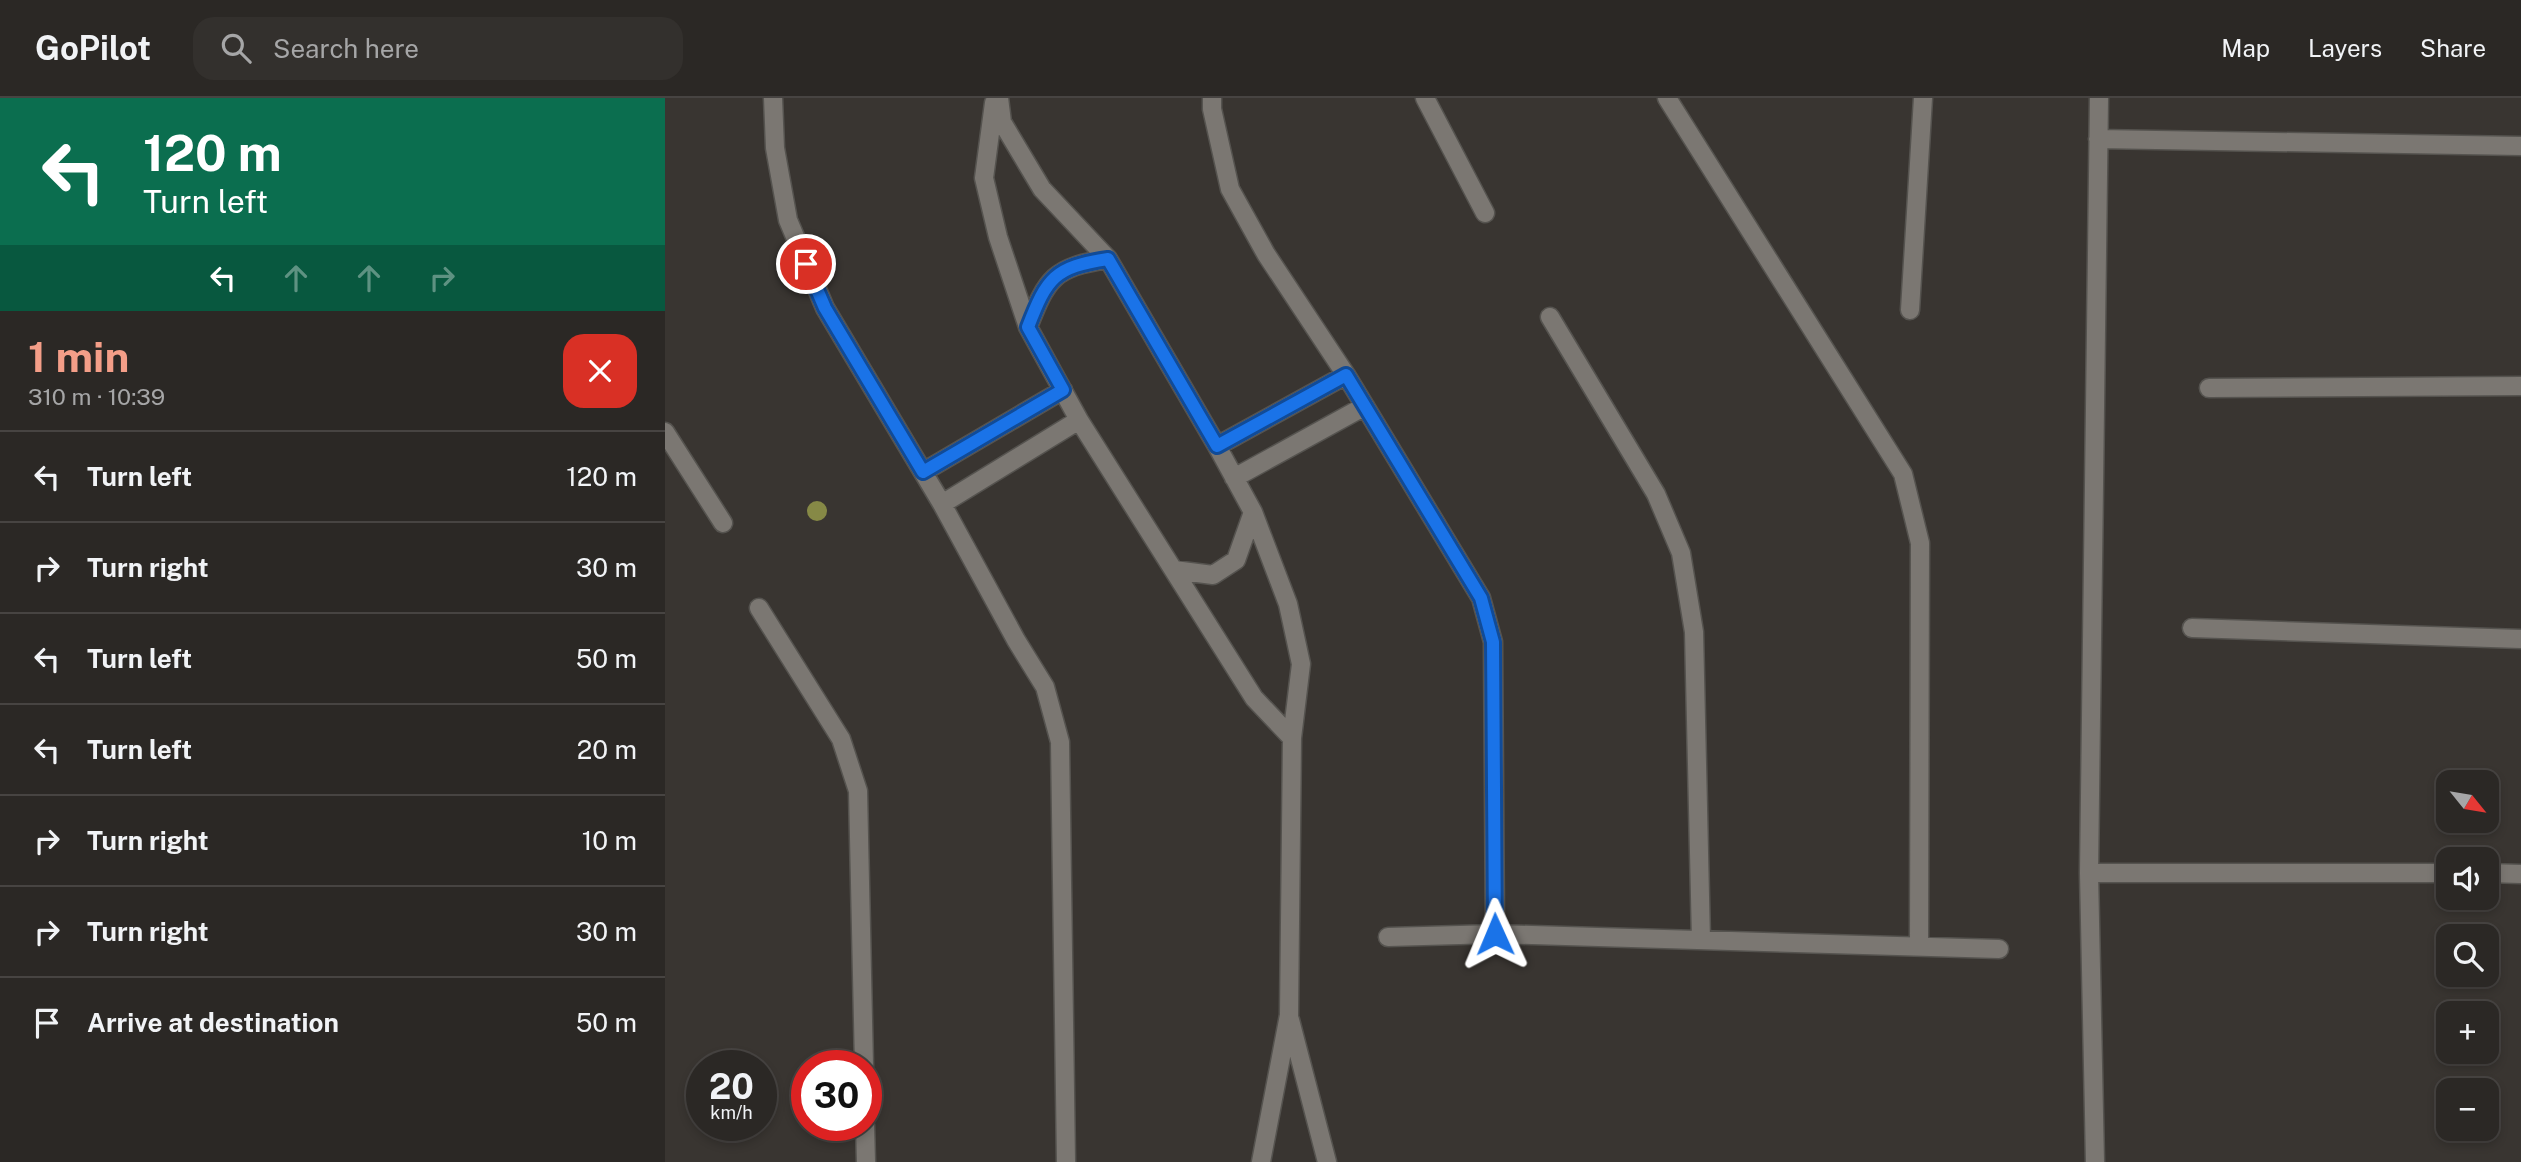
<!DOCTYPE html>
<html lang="en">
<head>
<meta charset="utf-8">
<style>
	body { margin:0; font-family:"Public Sans",sans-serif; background:#33302d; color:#f1f3f6; height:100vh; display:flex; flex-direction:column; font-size:26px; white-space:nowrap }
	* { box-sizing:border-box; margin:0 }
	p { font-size:23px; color:#a6a6a7 }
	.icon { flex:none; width:38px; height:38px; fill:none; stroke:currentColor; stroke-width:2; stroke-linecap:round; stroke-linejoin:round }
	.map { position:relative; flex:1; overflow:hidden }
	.panel { display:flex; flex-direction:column; background:#2b2825; width:665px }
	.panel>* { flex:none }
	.top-card { background:#0b6e4f; color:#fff; overflow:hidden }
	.needle { width:46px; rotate:120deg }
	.controls { position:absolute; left:1771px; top:672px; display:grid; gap:14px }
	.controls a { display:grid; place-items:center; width:63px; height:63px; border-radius:14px; background:#2b2825; box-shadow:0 4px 10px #0003,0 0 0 2px #474442; font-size:35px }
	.speed { position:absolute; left:21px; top:952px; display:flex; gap:14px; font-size:35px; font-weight:700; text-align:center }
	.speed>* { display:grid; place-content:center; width:91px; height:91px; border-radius:50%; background:#2b2825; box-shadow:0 4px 10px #0003,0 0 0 2px #474442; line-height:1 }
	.speed small { font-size:18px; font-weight:400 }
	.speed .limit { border:10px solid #d22; background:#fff; color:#111 }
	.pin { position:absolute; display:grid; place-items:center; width:60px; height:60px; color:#fff; margin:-30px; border:4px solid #fff; border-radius:50%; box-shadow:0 2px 7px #0007 }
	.me { position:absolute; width:77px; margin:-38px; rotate:359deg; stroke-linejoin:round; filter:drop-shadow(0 0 5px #0008) }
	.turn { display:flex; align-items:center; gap:24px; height:147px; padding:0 28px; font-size:32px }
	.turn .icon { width:91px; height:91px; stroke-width:2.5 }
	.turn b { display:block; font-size:49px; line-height:60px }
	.lanes { display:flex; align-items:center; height:66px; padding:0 28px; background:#0003; justify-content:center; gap:35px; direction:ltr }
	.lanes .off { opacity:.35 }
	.round { display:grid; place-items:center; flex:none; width:74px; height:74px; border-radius:21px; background:#33302d }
	.head { display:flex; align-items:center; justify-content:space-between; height:119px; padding:0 28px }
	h1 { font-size:42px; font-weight:700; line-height:52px; color:#f49e88 }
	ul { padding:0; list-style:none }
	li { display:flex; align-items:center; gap:21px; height:91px; padding:0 28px; border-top:2px solid #474442 }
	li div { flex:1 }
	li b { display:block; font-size:26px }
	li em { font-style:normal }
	header { display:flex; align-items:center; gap:42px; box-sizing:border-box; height:98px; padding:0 35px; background:#2b2825; border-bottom:2px solid #474442 }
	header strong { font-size:33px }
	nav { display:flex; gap:38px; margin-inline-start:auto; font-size:24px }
	.search { width:490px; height:63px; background:#33302d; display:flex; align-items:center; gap:18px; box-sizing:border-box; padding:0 24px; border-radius:21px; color:#a6a6a7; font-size:26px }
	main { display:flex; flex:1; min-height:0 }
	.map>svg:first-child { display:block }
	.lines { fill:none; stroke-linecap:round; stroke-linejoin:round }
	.minor-casing { stroke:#55534f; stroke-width:21 }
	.minor { stroke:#7b7772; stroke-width:18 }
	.tree { fill:#868946 }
	.route-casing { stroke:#114b97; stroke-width:18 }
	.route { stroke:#1a73e8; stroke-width:12 }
</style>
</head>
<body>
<header>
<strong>GoPilot</strong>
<div class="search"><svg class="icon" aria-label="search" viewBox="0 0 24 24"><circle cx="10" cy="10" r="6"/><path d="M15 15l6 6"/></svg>Search here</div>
<nav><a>Map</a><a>Layers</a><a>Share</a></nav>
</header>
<main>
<section class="panel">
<div class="top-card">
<div class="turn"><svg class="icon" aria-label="left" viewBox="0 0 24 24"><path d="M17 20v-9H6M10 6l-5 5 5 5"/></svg><div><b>120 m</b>Turn left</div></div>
<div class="lanes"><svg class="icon" aria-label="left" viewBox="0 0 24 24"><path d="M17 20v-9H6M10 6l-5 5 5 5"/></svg><svg class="icon off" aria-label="ahead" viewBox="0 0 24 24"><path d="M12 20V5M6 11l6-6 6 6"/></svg><svg class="icon off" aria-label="ahead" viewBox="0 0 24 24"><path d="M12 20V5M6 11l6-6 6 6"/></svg><svg class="icon off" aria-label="right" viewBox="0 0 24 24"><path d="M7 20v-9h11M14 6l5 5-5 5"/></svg></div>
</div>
<div class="head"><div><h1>1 min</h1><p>310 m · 10:39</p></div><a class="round" style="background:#d93025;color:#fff"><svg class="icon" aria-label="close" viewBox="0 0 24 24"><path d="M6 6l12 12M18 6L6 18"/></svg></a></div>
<ul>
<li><svg class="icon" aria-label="left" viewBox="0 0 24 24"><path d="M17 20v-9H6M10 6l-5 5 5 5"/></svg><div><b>Turn left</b></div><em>120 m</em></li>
<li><svg class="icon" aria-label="right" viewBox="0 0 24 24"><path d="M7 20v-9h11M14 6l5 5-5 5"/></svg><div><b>Turn right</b></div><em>30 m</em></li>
<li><svg class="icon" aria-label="left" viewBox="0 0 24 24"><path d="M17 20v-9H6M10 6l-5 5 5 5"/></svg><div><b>Turn left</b></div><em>50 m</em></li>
<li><svg class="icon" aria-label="left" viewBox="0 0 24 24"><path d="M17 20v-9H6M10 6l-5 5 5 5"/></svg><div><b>Turn left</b></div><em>20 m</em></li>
<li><svg class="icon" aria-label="right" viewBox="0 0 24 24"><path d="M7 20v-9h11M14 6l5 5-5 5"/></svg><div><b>Turn right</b></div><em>10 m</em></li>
<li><svg class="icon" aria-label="right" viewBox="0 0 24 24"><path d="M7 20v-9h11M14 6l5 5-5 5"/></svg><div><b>Turn right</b></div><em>30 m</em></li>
<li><svg class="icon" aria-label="arrive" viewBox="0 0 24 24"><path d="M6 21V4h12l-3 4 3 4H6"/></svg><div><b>Arrive at destination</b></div><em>50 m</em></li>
</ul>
</section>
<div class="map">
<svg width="1856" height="1064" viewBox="0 0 1856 1064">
	<rect width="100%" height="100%" fill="#393531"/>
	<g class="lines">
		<defs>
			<path id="minor" d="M108,0L110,50L123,122L160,210L277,406L351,542L380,589L395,644L401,1064
				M334,0L337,24L377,91L443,161L552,348L588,414L623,506L636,566L627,640L624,917L596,1064
				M547,0V11L565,91L601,156L681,277L816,500L828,544L830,836
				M760,0L820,115
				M1002,0L1238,376L1255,445L1254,849
				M329,5L319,80L333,139L363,229L414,322L589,600L627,640
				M1433,41L1856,48
				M1245,212L1258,0
				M885,219L991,396L1016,455L1029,534L1036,842
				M363,229C382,180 389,169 443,161
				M1544,290L1856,288
				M0,334L58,425
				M552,348L681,277
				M258,374L398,292
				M569,380L700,308
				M277,406L414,322
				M509,472L548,477L571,462L588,414
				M94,510L176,641L193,693L199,968
				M1527,530L1856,541
				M1424,775H1783
				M1822,775L1856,776
				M723,839L830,836L1334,851
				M625,922L662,1064
				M200,1027L201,1064
				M1430,1064L1424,775L1434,0"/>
		</defs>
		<use href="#minor" class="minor-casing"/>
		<use href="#minor" class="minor"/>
	</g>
	<circle class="tree" cx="152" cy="413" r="10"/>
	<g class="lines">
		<defs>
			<path id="route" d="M141,166L160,210L258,374L398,292L363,229C382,180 389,169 443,161L552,348L681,277L816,500L828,544L830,836"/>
		</defs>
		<use href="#route" class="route-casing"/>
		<use href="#route" class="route"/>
	</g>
</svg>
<div class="controls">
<a><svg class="needle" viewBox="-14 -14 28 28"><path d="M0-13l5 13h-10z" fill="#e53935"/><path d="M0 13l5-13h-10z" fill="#a6a6a7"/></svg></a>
<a><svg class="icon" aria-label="sound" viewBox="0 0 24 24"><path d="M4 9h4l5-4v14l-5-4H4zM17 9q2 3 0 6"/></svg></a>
<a><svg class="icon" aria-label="search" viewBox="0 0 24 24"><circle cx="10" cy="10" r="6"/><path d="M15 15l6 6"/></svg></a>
<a>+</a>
<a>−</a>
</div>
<div class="speed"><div>20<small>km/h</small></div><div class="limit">30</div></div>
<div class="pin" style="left:141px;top:166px;background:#d93025"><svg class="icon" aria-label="arrive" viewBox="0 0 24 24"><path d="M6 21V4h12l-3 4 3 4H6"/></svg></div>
<svg class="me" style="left:830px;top:836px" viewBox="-20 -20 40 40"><path d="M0-17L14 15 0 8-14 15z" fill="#1a73e8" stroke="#fff" stroke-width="4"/></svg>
</div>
</main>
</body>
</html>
